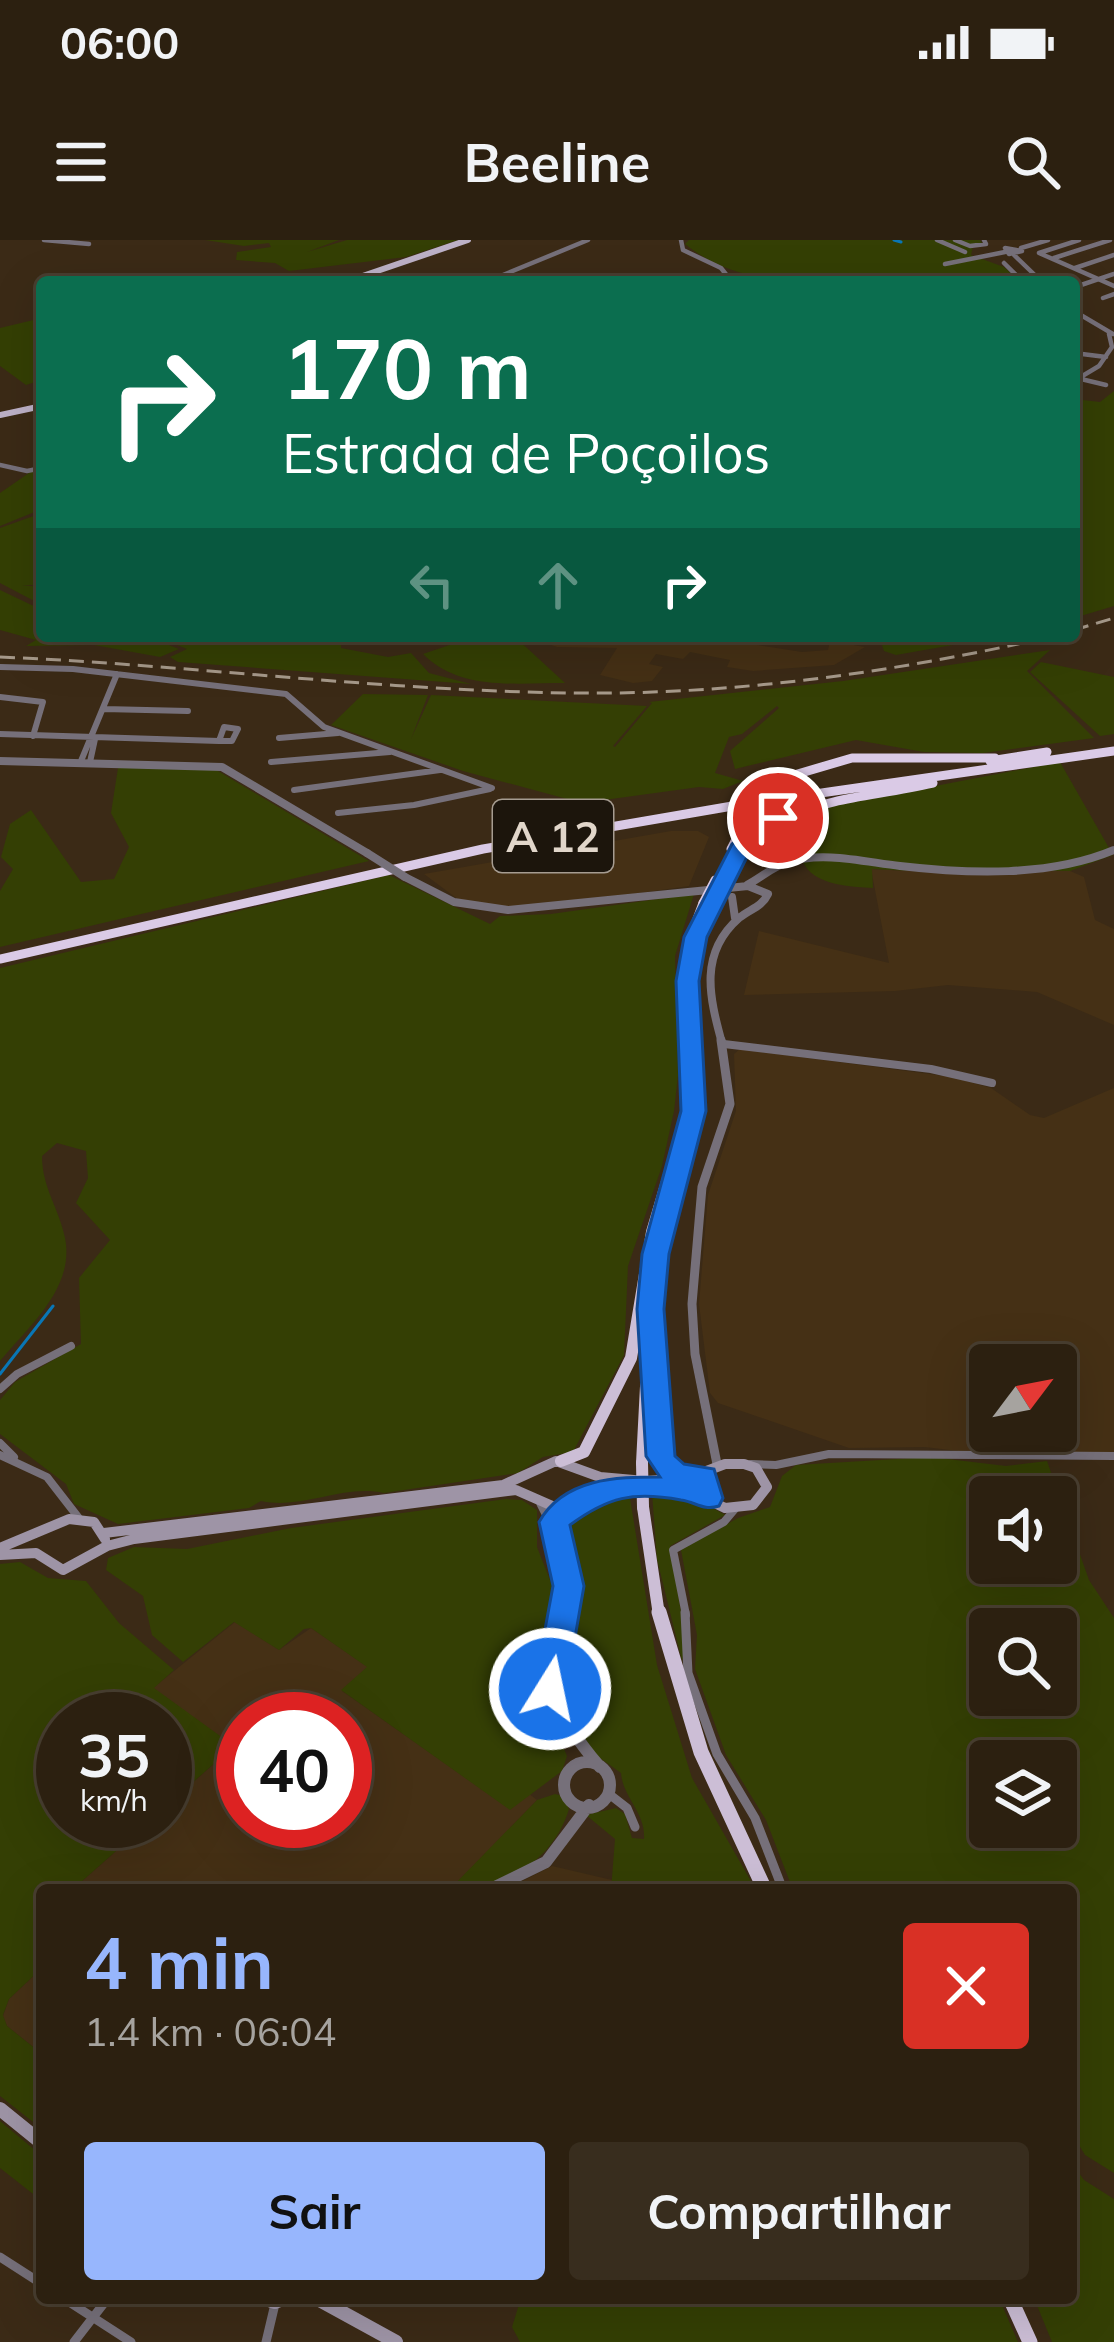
<!DOCTYPE html>
<html lang="pt">
<head>
<meta charset="utf-8">
<style>
	body { margin:0; font-family:Mulish,sans-serif; background:#382d1e; color:#f1f3f6; height:100vh; display:flex; flex-direction:column; font-size:45px; white-space:nowrap }
	* { box-sizing:border-box; margin:0 }
	p { font-size:39px; color:#a6a39f }
	.icon { flex:none; width:66px; height:66px; fill:none; stroke:currentColor; stroke-width:2; stroke-linecap:round; stroke-linejoin:round }
	.map { position:relative; flex:1; overflow:hidden }
	.panel { position:absolute; left:36px; top:1644px; width:1041px; height:420px; display:flex; flex-direction:column; background:#2c2010; border-radius:12px; box-shadow:0 12px 48px #0002,0 0 0 3px #483e30 }
	.panel>* { flex:none }
	.hud { position:absolute; left:36px; top:36px; width:1044px; height:366px; border-radius:12px; box-shadow:0 12px 48px #0002,0 0 0 3px #483e30; background:#0b6e4f; color:#fff; overflow:hidden }
	.needle { width:78px; rotate:58deg }
	.fabs { position:absolute; left:969px; top:1104px; display:grid; gap:24px }
	.fabs a { display:grid; place-items:center; width:108px; height:108px; border-radius:12px; background:#2c2010; box-shadow:0 12px 48px #0002,0 0 0 3px #483e30; font-size:60px }
	.speed { position:absolute; left:36px; top:1452px; display:flex; gap:24px; font-size:60px; font-weight:700; text-align:center }
	.speed>* { display:grid; place-content:center; width:156px; height:156px; border-radius:50%; background:#2c2010; box-shadow:0 12px 48px #0002,0 0 0 3px #483e30; line-height:1 }
	.speed small { font-size:30px; font-weight:400 }
	.speed .limit { border:18px solid #d22; background:#fff; color:#111 }
	.pin { position:absolute; display:grid; place-items:center; width:102px; height:102px; color:#fff; margin:-51px; border:6px solid #fff; border-radius:50%; box-shadow:0 3px 12px #0007 }
	.me { position:absolute; width:132px; margin:-66px; rotate:10deg; stroke-linejoin:round; filter:drop-shadow(0 0 9px #0008) }
	.turn { display:flex; align-items:center; gap:42px; height:252px; padding:0 48px; font-size:54px }
	.turn .icon { width:156px; height:156px; stroke-width:2.5 }
	.turn b { display:block; font-size:84px; line-height:102px }
	.lanes { display:flex; align-items:center; height:114px; padding:0 48px; background:#0003; justify-content:center; gap:60px; direction:ltr }
	.lanes .off { opacity:.35 }
	.round { display:grid; place-items:center; flex:none; width:126px; height:126px; border-radius:12px; background:#382d1e }
	.summary { display:flex; align-items:center; justify-content:space-between; height:204px; padding:0 48px }
	h1 { font-size:72px; font-weight:700; line-height:90px; color:#97b6fd }
	.cta { display:flex; gap:24px; margin-top:auto; padding:24px 48px }
	.cta a { flex:1; height:138px; border-radius:12px; background:#97b6fd; color:#111; font-size:48px; font-weight:700; line-height:138px; text-align:center }
	.cta a+a { background:#382d1e; color:#f1f3f6 }
	.status { display:flex; justify-content:space-between; align-items:center; height:84px; padding:0 60px; background:#2c2010; direction:ltr }
	.status svg { height:33px; fill:currentColor }
	header { display:flex; justify-content:space-between; align-items:center; height:156px; padding:0 48px; background:#2c2010; font-size:54px; font-weight:700 }
	.map>svg:first-child { display:block }
	.built { fill:#453015; fill-rule:evenodd }
	.green { fill:#343f04; fill-rule:evenodd }
	.lines { fill:none; stroke-linecap:round; stroke-linejoin:round }
	.stream { stroke:#0976b5; stroke-width:3 }
	.minor-far3 { stroke:#76707a; stroke-width:4.5 }
	.minor-far2 { stroke:#76707a; stroke-width:6 }
	.minor-far1 { stroke:#76707a; stroke-width:8 }
	.minor { stroke:#76707a; stroke-width:9 }
	.tertiary-far2 { stroke:#76707a; stroke-width:8 }
	.tertiary-far1 { stroke:#76707a; stroke-width:9 }
	.tertiary { stroke:#76707a; stroke-width:12 }
	.secondary-far1 { stroke:#9e94a6; stroke-width:10 }
	.secondary { stroke:#9e94a6; stroke-width:14 }
	.primary { stroke:#bdb1c7; stroke-width:6 }
	.trunk-far2 { stroke:#ccbed6; stroke-width:9 }
	.trunk-far1 { stroke:#ccbed6; stroke-width:12 }
	.trunk { stroke:#ccbed6; stroke-width:15 }
	.motorway { stroke:#dacae6; stroke-width:9 }
	.rail { stroke:#a6998a; stroke-width:3; stroke-dasharray:15 8; stroke-linecap:butt }
	.tertiary-bridge { stroke:#76707a; stroke-width:8 }
	.trunk-bridge { stroke:#ccbed6; stroke-width:12 }
	.motorway-bridge { stroke:#dacae6; stroke-width:9 }
	.route { fill:#1a73e8; stroke:#114b97; stroke-width:3 }
	.labels { text-anchor:middle; dominant-baseline:central; stroke-width:9; stroke-linejoin:round; paint-order:stroke }
	.shield { fill:#1c150c; stroke:#a69c91; stroke-width:3 }
	.shield-label { font-size:42px; font-weight:bold; fill:#e1d6ca }
</style>
</head>
<body>
<div class="status"><b>06:00</b><svg viewBox="0 0 49 12"><path d="M0 12V9h3v3zM5 12V6h3v6zM10 12V3h3v9zM15 12V0h3v12zM26 1h20v11H26zM47 4h2v5h-2z"/></svg></div>
<header><svg class="icon" aria-label="menu" viewBox="0 0 24 24"><path d="M4 6h16M4 12h16M4 18h16"/></svg>Beeline<svg class="icon" aria-label="search" viewBox="0 0 24 24"><circle cx="10" cy="10" r="6"/><path d="M15 15l6 6"/></svg></header>
<div class="map">
<svg width="1114" height="2102" viewBox="0 0 1114 2102">
	<rect width="100%" height="100%" fill="#3b2a16"/>
	<path class="built" d="M523,396H700L802,412L828,410L830,401L865,407L834,425L753,431L727,427L730,420L690,412L683,419L656,414L649,424L663,427L652,441L633,443L600,435L617,408L557,407Z
		M671,591H698L709,597L689,646L542,667H506L459,660L424,634Z
		M871,629L970,634L972,630L1070,631L1084,637L1095,680L1114,689V785L1037,752L948,745L895,751L744,755L759,691L889,723Z
		M740,809L952,837L991,848L1030,875L1044,878L1114,848V1213L1043,1212L974,1204V1213L925,1207L849,1208L718,1163L710,1153L699,1064L708,955L736,871L734,814ZM990,1125H1056V1191H990Z
		M235,1382L279,1410L311,1388L368,1427L342,1451L510,1569L528,1553L537,1560L450,1650H72L150,1581H165V1567L233,1507L153,1448ZM243,1479H345V1581H243Z
		M552,1626L612,1640L611,1650H505Z
		M42,1728V1814L7,1786L3,1776L9,1759Z"/>
	<path class="green" d="M205,0H339L307,12L347,0H458L406,17L289,31L275,23L236,20L237,12L271,7L269,3L244,6Z
		M689,0H980L982,3L973,6L971,15L1004,27L1020,42H944L924,36L913,42C838,42 747,55 685,4Z
		M42,78V140L26,145L0,126V88Z
		M1114,151V366L1074,378V159L1100,162Z
		M42,224V269L0,286V253Z
		M42,273V345H22L42,347V365L0,343V288Z
		M0,350L42,370V396H146L179,409L160,417L94,405L26,406L36,400L0,390Z
		M155,396H360L341,404V408L388,417L411,413L429,433L471,444L178,422L170,417L187,409Z
		M476,396H514L565,443C515,443 460,451 423,414Z
		M892,396H1004L896,415L884,411L882,405Z
		M1050,410L1027,431L1094,498L983,513L924,512L856,500L735,529L730,511L779,468L777,466L742,494L729,497L715,533L743,541L723,549L699,547L582,563L463,531L331,485L363,454L428,455L411,499L431,455L647,466L613,506L615,507L652,463L649,462L843,441Z
		M1041,422L1114,437V494L1100,496L1030,432Z
		M1060,522L1113,615L1070,631L973,630L971,634L872,629L873,648C817,646 785,634 806,571Z
		M118,528H213L369,621L0,707V651L13,629L1,617L10,584L31,570L81,642L114,639L129,607L111,573Z
		M389,635L490,684L500,676L551,674L694,654L675,716L678,835L674,871L662,926L628,1026L624,1115L573,1212L543,1217L518,1233L384,1253C342,1244 304,1270 261,1261L249,1268L118,1284L74,1264L66,1244L0,1194V1160L15,1142L81,1104L79,1038L110,1000L76,963L88,938L86,911L57,903L42,916C42,948 59,968 65,998C75,1048 29,1086 0,1121V728Z
		M931,1217L1006,1226L1047,1221L1089,1340L1114,1378V1933L1085,1915L1071,1892V1650H793L766,1580L726,1515L695,1429L697,1395L681,1310L738,1278L770,1267L782,1236L796,1225ZM990,1257H1056V1323H990ZM990,1389H1056V1455H990ZM990,1521H1056V1587H990Z
		M629,1252L657,1425L692,1538L756,1650H611L615,1599L586,1575L616,1568L625,1574L632,1598L644,1599C646,1573 623,1558 621,1533L597,1516L563,1467L556,1432L577,1339L564,1283L611,1254Z
		M652,1253L692,1256L725,1275L670,1306L686,1402L682,1421L657,1319Z
		M506,1259L522,1260L537,1270V1307L556,1355L538,1421L539,1450L567,1516L562,1531L510,1570L341,1450L367,1427L311,1388L304,1389L279,1410L234,1382L183,1422L152,1395L143,1356L106,1330L108,1318L134,1307L187,1309L291,1288Z
		M20,1322L48,1338L86,1341L119,1383L174,1430L154,1448L234,1506L165,1567V1479H63V1581H150L72,1650H42V1728L9,1759L3,1775L7,1786L42,1814V1889L0,1856V1324Z
		M555,1554L563,1556L569,1569C553,1622 503,1650 449,1650L537,1560Z
		M0,1881L42,1916V1961L0,1928Z
		M1071,1922L1084,1940L1114,1959V2102H1052L1034,2058H1071Z
		M521,2058H999L1018,2102H520L512,2087Z"/>
	<g class="lines">
		<path class="stream" d="M894,0L901,2
			M0,1134L53,1066"/>
		<path class="minor-far3" d="M44,0L89,4
			M681,0L683,10L721,28L732,42
			M937,0L965,12
			M955,0L970,6L986,4L984,0
			M1079,0L1039,13L1114,46
			M1005,8L1022,11L1009,14Z
			M1021,8L1048,0
			M1014,15L1042,42
			M1054,18L1110,0
			M1004,23L1023,42
			M945,24L1005,12
			M1075,28L1114,15
			M486,42L588,0
			M1081,45L1114,34
			M1103,58L1114,54
			M1074,71L1113,94
			M1074,113L1106,117
			M1081,139L1106,145
			M1074,141L1099,126L1112,107L1109,94
			M0,225L27,231L42,228"/>
		<path class="minor-far2" d="M0,427L73,429L286,454L324,487L492,548
			M0,457L43,462L33,496
			M104,469L188,471
			M224,487L238,489L232,501H219Z
			M0,494L219,501
			M279,498L338,493
			M81,521L117,434
			M90,522L95,499
			M271,522L390,512
			M294,550L440,530
			M338,573L414,565L490,549"/>
		<path class="minor-far1" d="M724,804L931,829L992,843
			M0,1149L17,1134L71,1106
			M0,1203L14,1217
			M0,1215L47,1237L78,1277
			M751,1224L776,1225L829,1214L1114,1216
			M686,1375L673,1310L724,1282L735,1269"/>
		<path class="minor" d="M685,1372L688,1433L717,1514L755,1578L783,1650
			M609,1554L627,1568L635,1587
			M0,2017L42,2044
			M63,2058L131,2102
			M74,2102L108,2058
			M266,2102L275,2064"/>
		<path class="tertiary-far2" d="M0,521L222,527L367,613
			M405,637L454,662L508,670L748,646L768,654C762,667 750,669 739,678C699,713 709,756 722,803
			M747,645C760,638 774,626 788,622C823,611 865,622 900,626C969,634 1050,637 1114,610
			M732,657L735,678"/>
		<path class="tertiary-far1" d="M717,1224L695,1114L692,1064L702,947L730,864L721,800
			M541,1264C561,1302 571,1332 562,1375"/>
		<path class="tertiary" d="M562,1372C547,1444 552,1471 600,1527
			M564 1545a23 23 0 1 1 46 0a23 23 0 1 1-46 0Z
			M489,1650L546,1622L589,1565"/>
		<path class="secondary-far1" d="M0,1308L69,1279L94,1282L105,1299
			M0,1315L36,1313L63,1330L107,1306L134,1299L516,1250L557,1268L577,1264L602,1249L622,1247L686,1249L725,1268L753,1265L767,1247L756,1228L744,1224H725L688,1238L645,1241L600,1237L556,1221L503,1245L104,1293"/>
		<path class="secondary" d="M0,1869L42,1903
			M263,2058L275,2062L285,2058
			M316,2058L396,2102"/>
		<path class="primary" d="M345,42L468,0
			M0,175L42,166"/>
		<path class="trunk-far2" d="M686,803C682,751 683,712 703,663"/>
		<path class="trunk-far1" d="M654,1147L662,1221L687,1239
			M561,1221L584,1212L631,1118L652,992L686,878V800
			M642,1223L650,1069L664,980
			M643,1267L659,1375"/>
		<path class="trunk" d="M659,1372L701,1512L765,1650
			M1010,2058L1030,2102"/>
		<path class="motorway" d="M990,521L1047,512
			M784,538L852,518H995
			M731,609L747,578
			M721,640C781,554 840,564 933,543
			M0,719L483,609L744,564L1114,511"/>
		<path class="rail" d="M1074,390L1114,378
			M0,417C192,425 382,451 574,453C736,455 896,432 1054,396"/>
		<path class="tertiary-bridge" d="M367,613L405,637"/>
		<path class="trunk-bridge" d="M642,1223L643,1267"/>
		<path class="motorway-bridge" d="M747,578L762,556L784,538
			M703,663L715,640"/>
	</g>
	<path class="route" d="M778,572L789,578L752,607L707,697L699,741L706,871L669,1014L664,1069L675,1216L684,1224L714,1229L723,1258L719,1266C703,1271 696,1262 681,1260C633,1251 608,1257 570,1285L584,1346L566,1449L561,1458L550,1462L538,1458L534,1449L553,1346L539,1282C564,1238 616,1237 660,1237L646,1216L637,1069L642,1014L681,871L676,741L684,697L732,604Z"/>
	<g class="labels">
		<rect class="shield" x="493" y="560" width="120" height="72" rx="9"/>
		<g class="shield-label">
			<text x="553" y="596">A 12</text>
		</g>
	</g>
</svg>
<div class="fabs">
<a><svg class="needle" viewBox="-14 -14 28 28"><path d="M0-13l5 13h-10z" fill="#e53935"/><path d="M0 13l5-13h-10z" fill="#a6a39f"/></svg></a>
<a><svg class="icon" aria-label="sound" viewBox="0 0 24 24"><path d="M4 9h4l5-4v14l-5-4H4zM17 9q2 3 0 6"/></svg></a>
<a><svg class="icon" aria-label="search" viewBox="0 0 24 24"><circle cx="10" cy="10" r="6"/><path d="M15 15l6 6"/></svg></a>
<a><svg class="icon" aria-label="layers" viewBox="0 0 24 24"><path d="M12 4l9 5-9 5-9-5zM3 14l9 5 9-5"/></svg></a>
</div>
<div class="speed"><div>35<small>km/h</small></div><div class="limit">40</div></div>
<div class="pin" style="left:778px;top:578px;background:#d93025"><svg class="icon" aria-label="arrive" viewBox="0 0 24 24"><path d="M6 21V4h12l-3 4 3 4H6"/></svg></div>
<svg class="me" style="left:550px;top:1449px" viewBox="-20 -20 40 40"><circle r="17" fill="#1a73e8" stroke="#fff" stroke-width="3"/><path d="M0-11L8 9 0 5-8 9z" fill="#fff"/></svg>
<div class="hud">
<div class="turn"><svg class="icon" aria-label="right" viewBox="0 0 24 24"><path d="M7 20v-9h11M14 6l5 5-5 5"/></svg><div><b>170 m</b>Estrada de Poçoilos</div></div>
<div class="lanes"><svg class="icon off" aria-label="left" viewBox="0 0 24 24"><path d="M17 20v-9H6M10 6l-5 5 5 5"/></svg><svg class="icon off" aria-label="ahead" viewBox="0 0 24 24"><path d="M12 20V5M6 11l6-6 6 6"/></svg><svg class="icon" aria-label="right" viewBox="0 0 24 24"><path d="M7 20v-9h11M14 6l5 5-5 5"/></svg></div>
</div>
<section class="panel">
<div class="summary"><div><h1>4 min</h1><p>1.4 km · 06:04</p></div><a class="round" style="background:#d93025;color:#fff"><svg class="icon" aria-label="close" viewBox="0 0 24 24"><path d="M6 6l12 12M18 6L6 18"/></svg></a></div>
<div class="cta"><a>Sair</a><a>Compartilhar</a></div>
</section>
</div>
</body>
</html>
